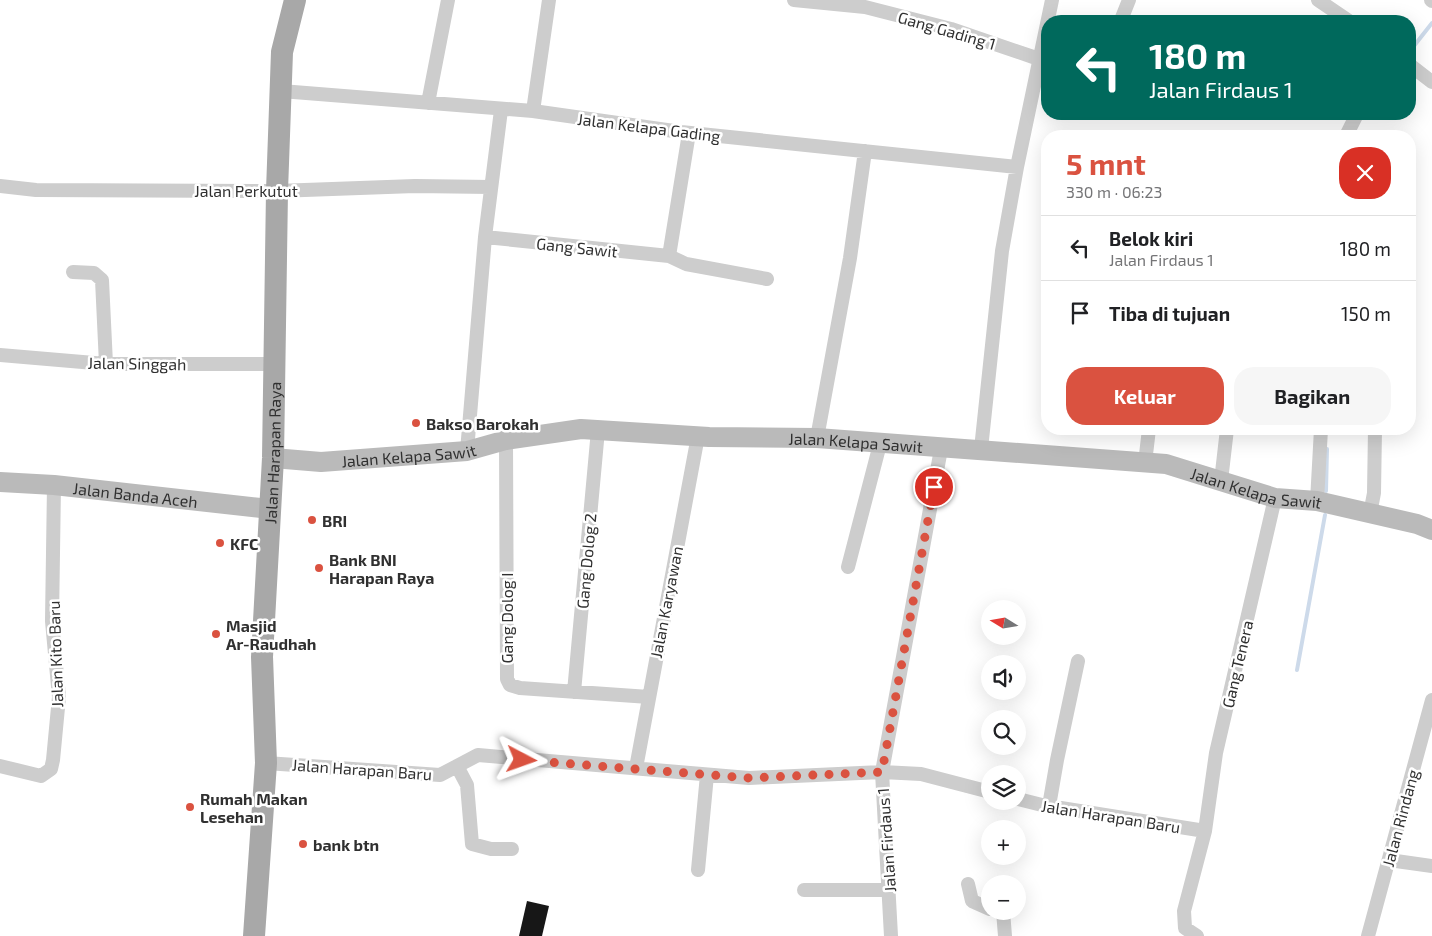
<!DOCTYPE html>
<html lang="id">
<head>
<meta charset="utf-8">
<style>
	body { margin:0; font-family:"Exo 2",sans-serif; background:#f6f6f6; color:#202124; height:100vh; display:flex; flex-direction:column; font-size:19px; white-space:nowrap }
	* { box-sizing:border-box; margin:0 }
	p { font-size:16px; color:#757577 }
	.icon { flex:none; width:28px; height:28px; fill:none; stroke:currentColor; stroke-width:2; stroke-linecap:round; stroke-linejoin:round }
	.map { position:relative; flex:1; overflow:hidden }
	.side { position:absolute; left:1041px; top:130px; width:375px; height:305px; display:flex; flex-direction:column; background:#fff; border-radius:20px; box-shadow:0 5px 20px #0002 }
	.side>* { flex:none }
	.top-card { position:absolute; left:1041px; top:15px; width:375px; height:105px; border-radius:20px; box-shadow:0 5px 20px #0002; background:#00695c; color:#fff; overflow:hidden }
	.needle { width:32px; rotate:281deg }
	.fabs { position:absolute; left:981px; top:600px; display:grid; gap:10px }
	.fabs a { display:grid; place-items:center; width:45px; height:45px; border-radius:50%; background:#fff; box-shadow:0 5px 20px #0002; font-size:25px }
	.pin { position:absolute; display:grid; place-items:center; width:42px; height:42px; color:#fff; margin:-21px; border:2px solid #fff; border-radius:50%; box-shadow:0 1px 5px #0007 }
	.me { position:absolute; width:55px; margin:-28px; rotate:94deg; stroke-linejoin:round; filter:drop-shadow(0 0 4px #0008) }
	.turn { display:flex; align-items:center; gap:18px; height:105px; padding:0 25px; font-size:22px }
	.turn .icon { width:65px; height:65px; stroke-width:2.5 }
	.turn b { display:block; font-size:35px; line-height:42px }
	.round { display:grid; place-items:center; flex:none; width:52px; height:52px; border-radius:20px; background:#f6f6f6 }
	.summary { display:flex; align-items:center; justify-content:space-between; height:85px; padding:0 25px }
	h1 { font-size:30px; font-weight:700; line-height:38px; color:#da5240 }
	.primary-button { display:flex; gap:10px; margin-top:auto; padding:10px 25px }
	.primary-button a { flex:1; height:58px; border-radius:20px; background:#da5240; color:#fff; font-size:20px; font-weight:700; line-height:58px; text-align:center }
	.primary-button a+a { background:#f6f6f6; color:#202124 }
	ul { padding:0; list-style:none }
	li { display:flex; align-items:center; gap:15px; height:65px; padding:0 25px; border-top:1px solid #e0e0e0 }
	li div { flex:1 }
	li b { display:block; font-size:19px }
	li em { font-style:normal }
	.map>svg:first-child { display:block }
	.lines { fill:none; stroke-linecap:round; stroke-linejoin:round }
	.stream { stroke:#cddaea; stroke-width:4 }
	.building { fill:#171717 }
	.street { stroke:#cdcdcd; stroke-width:14 }
	.secondary { stroke:#bababa; stroke-width:20 }
	.primary { stroke:#a8a8a8; stroke-width:22 }
	.route { stroke:#da5240; stroke-width:9; stroke-dasharray:0 16.2 }
	.poi-dot { fill:#da5240; stroke:#fff; stroke-width:2 }
	.labels { text-anchor:middle; dominant-baseline:central; stroke-width:5; stroke-linejoin:round; paint-order:stroke }
	.street-label { font-size:16px; fill:#303030; stroke:#fff }
	.poi-label { font-size:16px; font-weight:bold; fill:#303030; stroke:#fff; text-anchor:start }
</style>
</head>
<body>
<div class="map">
<svg width="1432" height="936" viewBox="0 0 1432 936">
	<rect width="100%" height="100%" fill="#fff"/>
	<g class="lines">
		<path class="stream" d="M1410,51L1432,23
			M1326,491L1327,449
			M1297,670L1325,515"/>
	</g>
	<path class="building" d="M527,901L549,906L542,936H519Z"/>
	<g class="lines">
		<path class="street" d="M794,0L865,7L951,29L1039,59
			M1318,0L1349,21
			M1431,0L1432,1
			M1121,20L1129,0
			M1410,65L1432,82
			M281,91L533,111L681,132L1017,167
			M428,103L448,0
			M533,111L549,0
			M1346,136L1357,114
			M0,186L36,190L277,191L415,186L491,187
			M485,237L669,256L686,264L767,279
			M669,256L689,133
			M73,272L94,273L102,280L106,364
			M0,355L106,364H275
			M817,438L850,258L865,151
			M506,440L507,679L510,685L520,688L649,697
			M981,449L1002,251L1017,167L1052,0
			M467,451L485,237L501,110
			M1145,463L1149,429
			M1221,481L1227,429
			M1317,501L1321,429
			M1370,514L1374,493L1375,429
			M848,567L880,444
			M574,692L598,430
			M266,763L440,775L478,755L749,778L882,772L921,774L990,792
			M0,766L41,776L51,769L53,760L59,697L52,621L54,485
			M457,766L467,785L472,844L491,849H512
			M636,768L698,436
			M1018,799L1042,805L1205,831
			M1049,806L1057,760L1078,661
			M1389,860L1432,866
			M698,870L707,775
			M968,884L972,901L990,909
			M804,890H890
			M1003,911L1005,936
			M891,936L882,772L941,449
			M1197,936L1185,928L1184,911L1205,831L1216,753L1275,498
			M1368,936L1432,700"/>
		<g class="secondary">
			<path id="s1" d="M273,458L321,462L467,451L506,440L581,429L709,437L817,438L1166,464L1275,498L1317,501L1417,524L1432,530"/>
			<path id="s2" d="M0,482L54,485L270,509"/>
		</g>
		<path class="primary" id="s3" d="M254,936L266,763L262,657L273,458L277,191L282,52L295,0"/>
	</g>
	<g class="lines">
		<path class="route" d="M522,760L749,778L882,772L934,487"/>
	</g>
	<g class="poi-dot">
		<circle cx="416" cy="423" r="5"/>
		<circle cx="312" cy="520" r="5"/>
		<circle cx="220" cy="543" r="5"/>
		<circle cx="319" cy="568" r="5"/>
		<circle cx="216" cy="634" r="5"/>
		<circle cx="190" cy="807" r="5"/>
		<circle cx="303" cy="844" r="5"/>
	</g>
	<g class="labels">
		<g class="street-label">
			<text transform="translate(947 30) rotate(16)">Gang Gading 1</text>
			<text transform="translate(649 127) rotate(7)">Jalan Kelapa Gading</text>
			<text x="246" y="190">Jalan Perkutut</text>
			<text transform="translate(577 247) rotate(6)">Gang Sawit</text>
			<text transform="translate(137 363) rotate(1)">Jalan Singgah</text>
			<text stroke="none"><textPath href="#s1" startOffset="586">Jalan Kelapa Sawit</textPath></text>
			<text stroke="none"><textPath href="#s3" startOffset="484">Jalan Harapan Raya</textPath></text>
			<text stroke="none"><textPath href="#s1" startOffset="136">Jalan Kelapa Sawit</textPath></text>
			<text stroke="none"><textPath href="#s1" startOffset="991">Jalan Kelapa Sawit</textPath></text>
			<text stroke="none"><textPath href="#s2" startOffset="136">Jalan Banda Aceh</textPath></text>
			<text transform="translate(586 561) rotate(-85)">Gang Dolog 2</text>
			<text transform="translate(666 602) rotate(-79)">Jalan Karyawan</text>
			<text transform="translate(506 618) rotate(-90)">Gang Dolog I</text>
			<text transform="translate(55 654) rotate(-92)">Jalan Kito Baru</text>
			<text transform="translate(1237 664) rotate(-77)">Gang Tenera</text>
			<text transform="translate(362 769) rotate(4)">Jalan Harapan Baru</text>
			<text transform="translate(1111 816) rotate(9)">Jalan Harapan Baru</text>
			<text transform="translate(1400 818) rotate(-75)">Jalan Rindang</text>
			<text transform="translate(886 840) rotate(-94)">Jalan Firdaus 1</text>
		</g>
		<g class="poi-label">
			<text x="426" y="423">Bakso Barokah</text>
			<text x="322" y="520">BRI</text>
			<text x="230" y="543">KFC</text>
			<text x="329" y="559">Bank BNI<tspan x="329" dy="18">Harapan Raya</tspan></text>
			<text x="226" y="625">Masjid<tspan x="226" dy="18">Ar-Raudhah</tspan></text>
			<text x="200" y="798">Rumah Makan<tspan x="200" dy="18">Lesehan</tspan></text>
			<text x="313" y="844">bank btn</text>
		</g>
	</g>
</svg>
<div class="fabs">
<a><svg class="needle" viewBox="-14 -14 28 28"><path d="M0-13l5 13h-10z" fill="#e53935"/><path d="M0 13l5-13h-10z" fill="#757577"/></svg></a>
<a><svg class="icon" aria-label="sound" viewBox="0 0 24 24"><path d="M4 9h4l5-4v14l-5-4H4zM17 9q2 3 0 6"/></svg></a>
<a><svg class="icon" aria-label="search" viewBox="0 0 24 24"><circle cx="10" cy="10" r="6"/><path d="M15 15l6 6"/></svg></a>
<a><svg class="icon" aria-label="layers" viewBox="0 0 24 24"><path d="M12 4l9 5-9 5-9-5zM3 14l9 5 9-5"/></svg></a>
<a>+</a>
<a>−</a>
</div>
<div class="pin" style="left:934px;top:487px;background:#d93025"><svg class="icon" aria-label="arrive" viewBox="0 0 24 24"><path d="M6 21V4h12l-3 4 3 4H6"/></svg></div>
<svg class="me" style="left:522px;top:760px" viewBox="-20 -20 40 40"><path d="M0-17L14 15 0 8-14 15z" fill="#da5240" stroke="#fff" stroke-width="4"/></svg>
<div class="top-card">
<div class="turn"><svg class="icon" aria-label="left" viewBox="0 0 24 24"><path d="M17 20v-9H6M10 6l-5 5 5 5"/></svg><div><b>180 m</b>Jalan Firdaus 1</div></div>
</div>
<section class="side">
<div class="summary"><div><h1>5 mnt</h1><p>330 m · 06:23</p></div><a class="round" style="background:#d93025;color:#fff"><svg class="icon" aria-label="close" viewBox="0 0 24 24"><path d="M6 6l12 12M18 6L6 18"/></svg></a></div>
<ul>
<li><svg class="icon" aria-label="left" viewBox="0 0 24 24"><path d="M17 20v-9H6M10 6l-5 5 5 5"/></svg><div><b>Belok kiri</b><p>Jalan Firdaus 1</p></div><em>180 m</em></li>
<li><svg class="icon" aria-label="arrive" viewBox="0 0 24 24"><path d="M6 21V4h12l-3 4 3 4H6"/></svg><div><b>Tiba di tujuan</b></div><em>150 m</em></li>
</ul>
<div class="primary-button"><a>Keluar</a><a>Bagikan</a></div>
</section>
</div>
</body>
</html>
